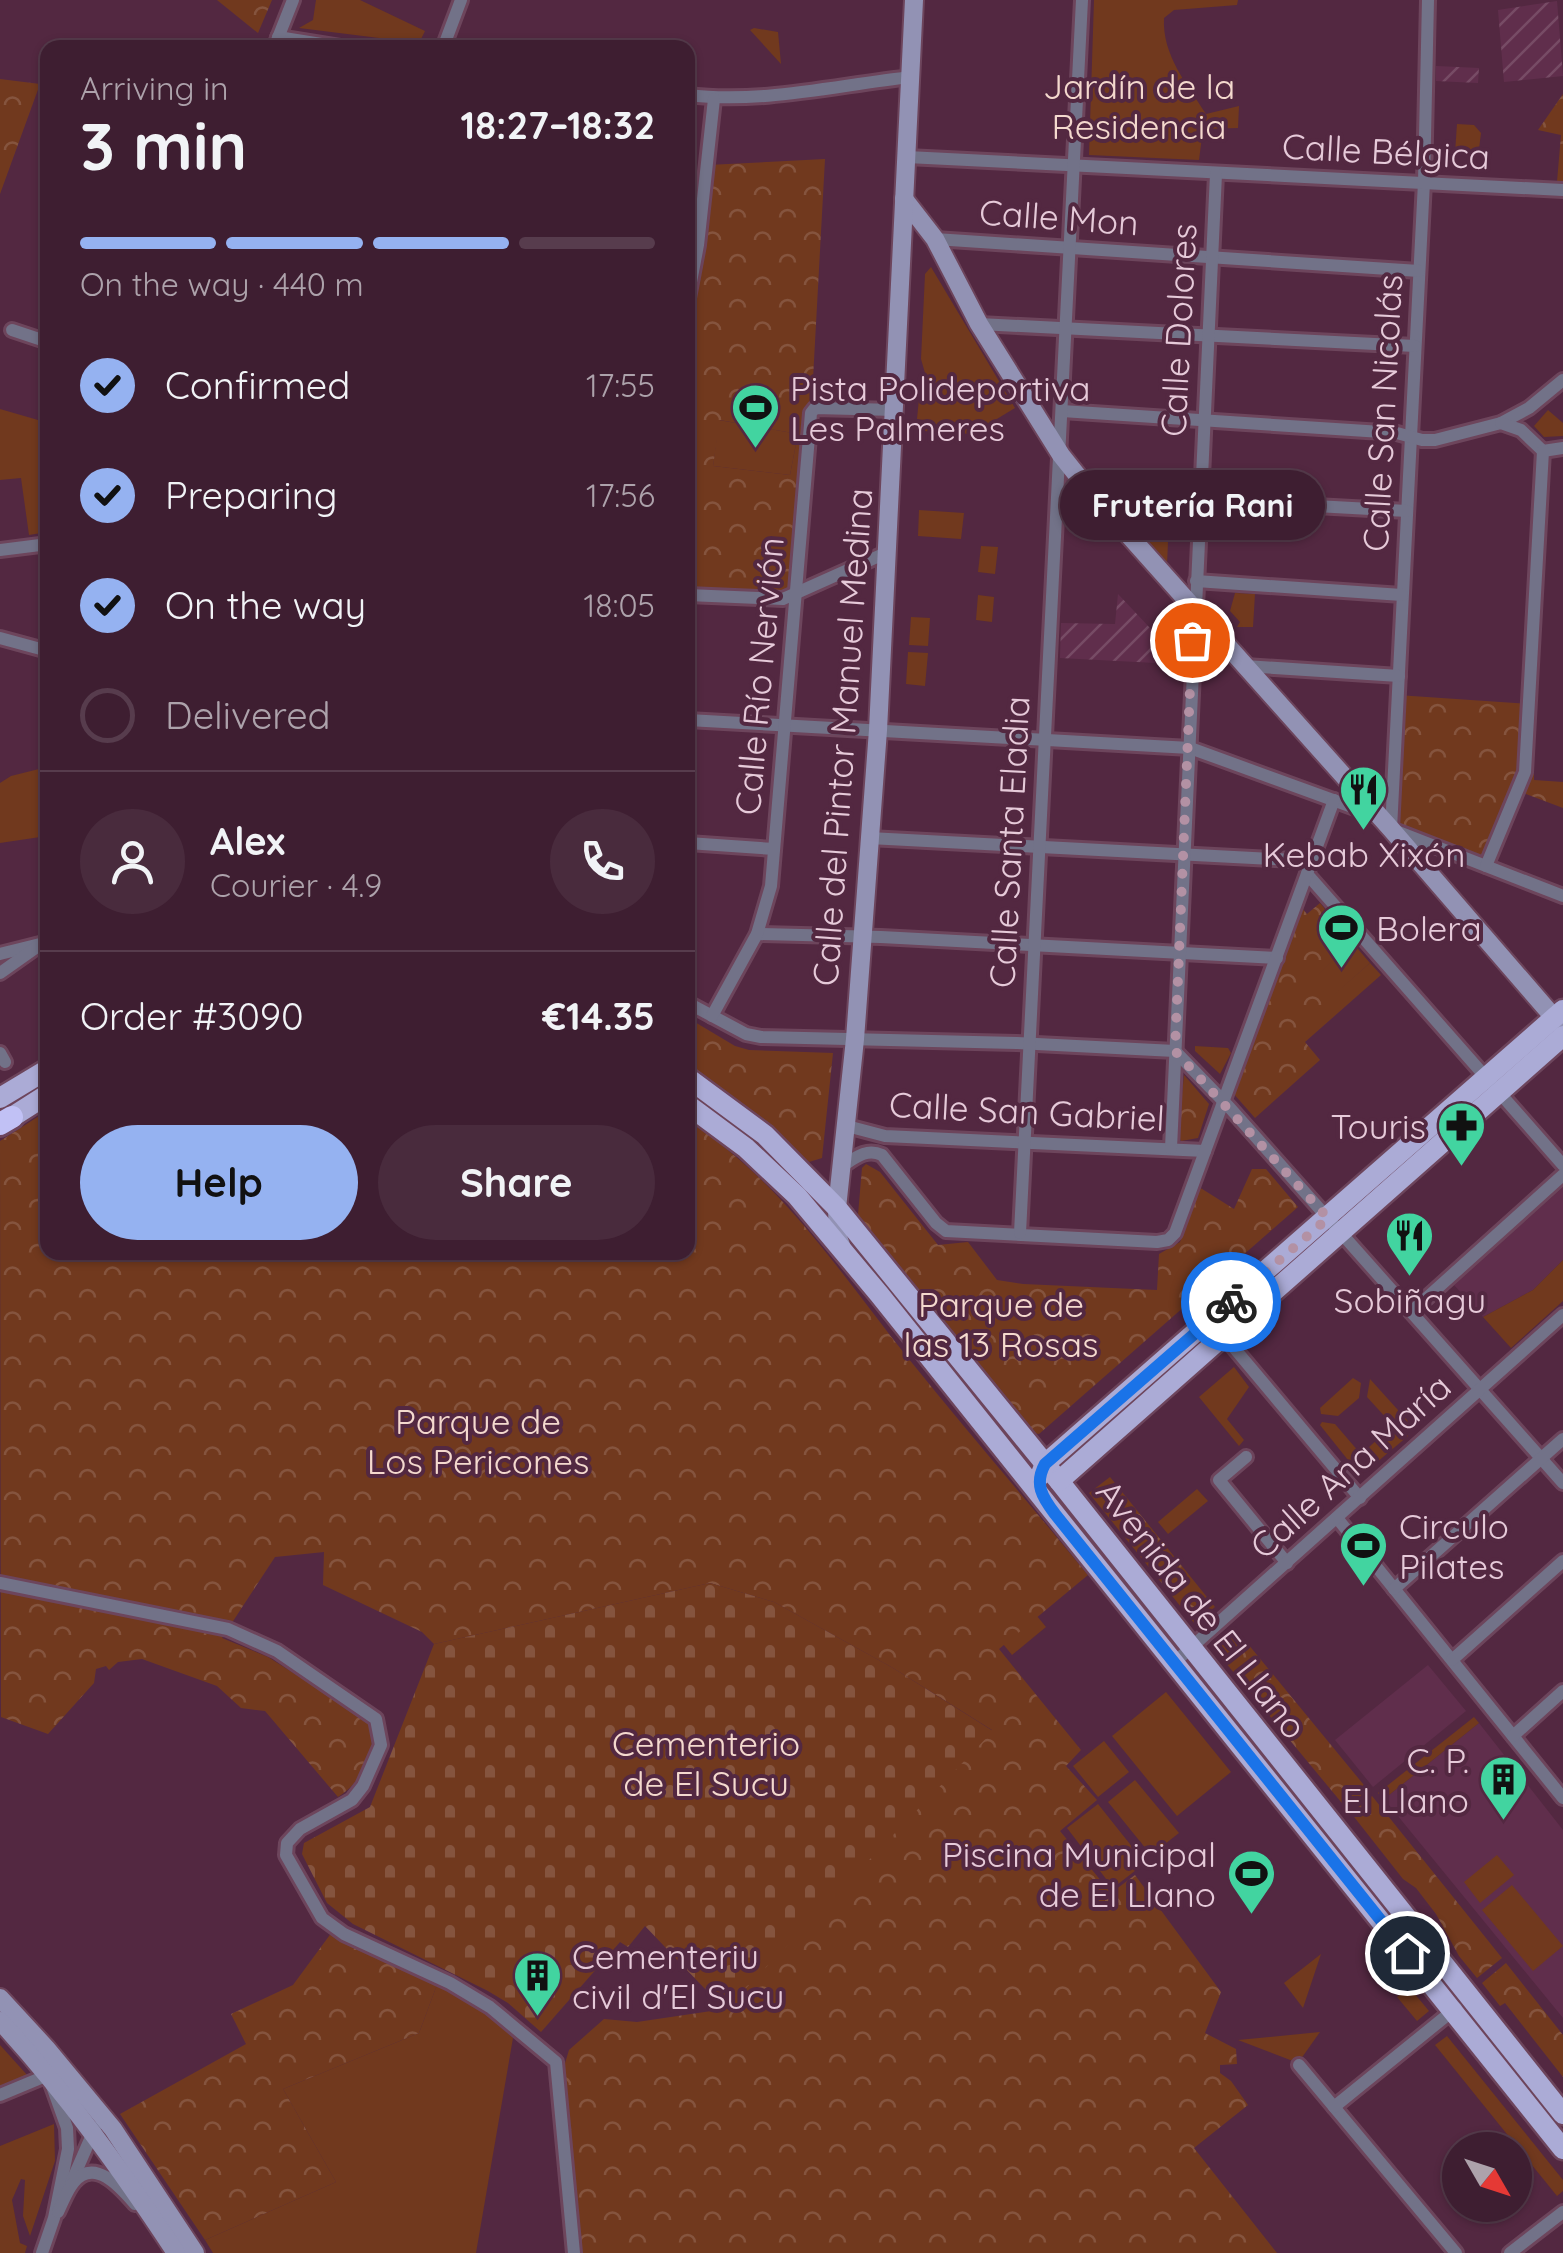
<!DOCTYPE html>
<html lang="en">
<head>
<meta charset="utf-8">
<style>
  :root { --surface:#3e1e31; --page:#492b3d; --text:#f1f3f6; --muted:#ada2ab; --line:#573c4d; --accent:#95b2f1 }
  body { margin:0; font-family:Quicksand,sans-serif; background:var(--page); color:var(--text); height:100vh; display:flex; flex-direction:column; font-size:38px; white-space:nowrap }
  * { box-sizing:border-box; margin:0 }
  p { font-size:32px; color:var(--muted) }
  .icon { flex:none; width:55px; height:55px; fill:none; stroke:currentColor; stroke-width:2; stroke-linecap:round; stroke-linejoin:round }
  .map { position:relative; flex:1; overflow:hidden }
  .details { position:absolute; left:40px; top:40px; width:655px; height:1220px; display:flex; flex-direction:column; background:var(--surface); border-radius:20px; box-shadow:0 2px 8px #0004,0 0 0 2px var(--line) }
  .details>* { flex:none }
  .needle { width:65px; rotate:129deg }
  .buttons { position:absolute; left:1442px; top:2132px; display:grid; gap:20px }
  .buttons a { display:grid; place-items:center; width:90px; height:90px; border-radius:50%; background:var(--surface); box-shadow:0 2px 8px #0004,0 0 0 2px var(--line); font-size:50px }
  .pin { position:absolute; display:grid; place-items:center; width:85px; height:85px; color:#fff; margin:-42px; border:5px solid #fff; border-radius:50%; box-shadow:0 2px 10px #0007 }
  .courier { position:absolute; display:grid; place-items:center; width:100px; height:100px; margin:-50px; border:8px solid #1a73e8; border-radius:50%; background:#fff; color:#222; box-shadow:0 2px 12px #0007 }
  .bubble { position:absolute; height:70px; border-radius:35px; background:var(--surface); box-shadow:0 2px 8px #0004,0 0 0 2px var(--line); font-size:32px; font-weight:800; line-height:70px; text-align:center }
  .head em { font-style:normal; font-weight:800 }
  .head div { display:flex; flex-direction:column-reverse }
  .head { display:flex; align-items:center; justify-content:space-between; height:170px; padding:0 40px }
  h1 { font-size:65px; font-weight:800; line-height:75px }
  .bar { display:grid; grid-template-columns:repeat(4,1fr); gap:15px 10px; align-content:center; height:120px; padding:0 40px }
  .bar i { height:12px; border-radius:8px; background:var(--line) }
  .bar .selected { background:var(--accent) }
  .bar p { grid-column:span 4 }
  .line { display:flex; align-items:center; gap:25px; padding:0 40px; border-top:2px solid var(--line) }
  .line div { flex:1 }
  .round { display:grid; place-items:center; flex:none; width:105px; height:105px; border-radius:52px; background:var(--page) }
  ol { padding:0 40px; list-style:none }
  li { display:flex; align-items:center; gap:30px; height:110px }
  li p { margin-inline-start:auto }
  li .icon { padding:10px; border-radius:50%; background:var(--accent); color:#111; stroke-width:4 }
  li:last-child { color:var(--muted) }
  li i { width:55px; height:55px; border:5px solid var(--line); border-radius:50% }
  .button { display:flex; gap:20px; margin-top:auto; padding:20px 40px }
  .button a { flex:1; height:115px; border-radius:60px; background:var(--accent); color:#111; font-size:40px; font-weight:800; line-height:115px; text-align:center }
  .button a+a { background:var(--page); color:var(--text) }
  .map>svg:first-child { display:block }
</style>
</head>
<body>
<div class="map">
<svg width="1563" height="2253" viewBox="0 0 1563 2253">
  <defs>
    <pattern id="industrial-furrows" width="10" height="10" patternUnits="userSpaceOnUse" patternTransform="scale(2.5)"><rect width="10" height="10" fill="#602e4c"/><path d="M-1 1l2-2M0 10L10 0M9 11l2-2" fill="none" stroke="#774b65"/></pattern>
    <pattern id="forest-crowns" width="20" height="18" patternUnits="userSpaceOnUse" patternTransform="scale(2.5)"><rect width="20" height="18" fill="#71391e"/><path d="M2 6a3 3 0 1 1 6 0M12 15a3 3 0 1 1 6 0" fill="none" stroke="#85543e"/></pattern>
    <pattern id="cemetery-stones" width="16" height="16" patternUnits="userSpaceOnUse" patternTransform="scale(2.5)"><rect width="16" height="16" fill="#71391e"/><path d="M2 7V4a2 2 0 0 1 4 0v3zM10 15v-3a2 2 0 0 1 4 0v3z" fill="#85543e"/></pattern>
  </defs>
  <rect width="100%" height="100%" fill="#532841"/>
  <g fill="#602e4c">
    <polygon points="1563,1187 1563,1260 1533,1290 1483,1317 1454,1285"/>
    <polygon points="1428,1665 1466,1711 1373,1787 1335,1740"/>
    <polygon points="1479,1723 1563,1830 1563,2018 1384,1799"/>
  </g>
  <g fill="url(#industrial-furrows)">
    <polygon points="1557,1 1563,76 1504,82 1498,10"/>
    <polygon points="1436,66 1479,68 1478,83 1436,81"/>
    <polygon points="1118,594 1150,628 1157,630 1156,663 1060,658 1061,623 1115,624"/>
  </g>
  <g fill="#71391e">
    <polygon points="316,0 360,0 425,31 419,43 299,28 313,20"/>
    <path d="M1094,0h144l-1,5 -63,5 -10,8c-2,37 23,66 42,96l33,-8 -1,22 -35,1 -4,31 -110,-5z"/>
    <polygon points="754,28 778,32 781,64 750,30"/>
    <polygon points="1457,124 1474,125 1481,133 1479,149 1474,154 1455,153"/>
    <polygon points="931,267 1015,408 972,434 923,431 924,420 917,419 921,378 925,373 921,359 925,274"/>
    <polygon points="47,386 47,458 44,458 40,471 47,532 29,535 21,478 0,480 0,409 38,420"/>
    <polygon points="1548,410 1563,423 1563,436 1544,437 1534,426"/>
    <polygon points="719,420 798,434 790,475 713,466"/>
    <polygon points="919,510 964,513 961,539 918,536"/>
    <polygon points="1158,519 1169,519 1167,565 1141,534"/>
    <polygon points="981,546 998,547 995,574 978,572"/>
    <polygon points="1235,593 1255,594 1253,627 1237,627 1240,622 1230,611"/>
    <polygon points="978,595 994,597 992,622 976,620"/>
    <polygon points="911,617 930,618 928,646 909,645"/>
    <polygon points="908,652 928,653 925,686 906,684"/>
    <polygon points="47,767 47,836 0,843 0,783 11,776"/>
    <polygon points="1352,942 1370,963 1330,999 1312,980"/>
    <polygon points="1195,1046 1228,1048 1231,1053 1220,1074 1195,1051"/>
    <polygon points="1316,1241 1065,1462 1312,1242"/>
    <polygon points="1563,1260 1563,1301 1511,1348 1483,1317 1533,1290"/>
    <polygon points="1234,1367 1249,1387 1227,1419 1244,1440 1239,1446 1199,1397"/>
    <polygon points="1353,1378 1361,1383 1359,1398 1338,1416 1321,1414 1320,1408"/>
    <polygon points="1370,1379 1407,1420 1408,1422 1388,1420 1367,1397"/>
    <polygon points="1322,1422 1335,1424 1359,1452 1363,1473 1360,1475 1320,1425"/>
    <polygon points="1389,1429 1404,1431 1408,1436 1370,1468 1368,1448"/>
    <polygon points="1197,1489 1208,1501 1168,1534 1158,1522"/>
    <polygon points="1062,1502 1174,1639 1172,1644 1059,1507"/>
    <polygon points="1037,1616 1046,1627 1012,1655 1003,1644"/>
    <polygon points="1193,1666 1444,1980 1443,1982 1191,1670"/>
    <polygon points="1166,1692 1231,1772 1177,1816 1112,1736"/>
    <polygon points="1474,1717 1479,1723 1384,1799 1378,1793"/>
    <polygon points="1104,1741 1129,1772 1098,1797 1073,1766"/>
    <polygon points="1135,1780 1179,1833 1151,1855 1108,1802"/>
    <polygon points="1098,1804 1145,1863 1113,1888 1067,1828"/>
    <polygon points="1497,1855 1514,1875 1480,1903 1464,1882"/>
    <polygon points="1512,1885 1563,1946 1533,1971 1482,1910"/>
    <polygon points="1321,1954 1303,2008 1284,1983"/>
    <polygon points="438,1982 489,2015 513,2038 476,2253 213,2253 205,2240 336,2182 283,2089 419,2033"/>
    <polygon points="1409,1987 1429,2011 1417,2021 1397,1997"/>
    <polygon points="1320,2032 1298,2063 1238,2040"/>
    <polygon points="1447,2036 1563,2180 1563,2191 1557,2196 1435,2045"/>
    <polygon points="0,2045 28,2076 0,2088"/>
    <polygon points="54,2124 55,2161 30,2236 23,2216 25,2180 21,2179 12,2200 20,2243 27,2246 25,2253 0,2253 0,2146"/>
  </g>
  <g fill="url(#forest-crowns)" fill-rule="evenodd">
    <polygon points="217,0 272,0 258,33"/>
    <polygon points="0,79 40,84 0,194"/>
    <polygon points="1563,94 1563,182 1557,182 1561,135 1538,130"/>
    <path d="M825,159l-13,238 3,11 -20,187h-107v-297l20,-133zM720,420l78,14 -8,41 -77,-9z"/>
    <polygon points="1397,695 1530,704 1525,772 1534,774 1534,780 1563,782 1563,808 1518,791 1486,866 1391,829"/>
    <polygon points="1320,903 1352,942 1313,980 1330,998 1370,963 1381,975 1305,1042 1320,1060 1255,1118 1233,1093 1301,907 1307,914"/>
    <polygon points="688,1018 735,1046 749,1050 833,1053 822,1158 809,1162 760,1118 688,1069"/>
    <polygon points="1184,1075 1209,1104 1198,1138 1181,1141 1178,1135"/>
    <path d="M47,1111l1,141h640v-131c95,61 151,151 220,237 59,73 120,144 180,217l-89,74 82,101 -15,16 31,34 -37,31 51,62 24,-18 86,117 -16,41 31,16 1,15 -17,1v8l11,8 17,24 -54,43 83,105h-700l-14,-183 6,-20 35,-31 33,3 88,-13 267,-279 -99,-62 -119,-66 -64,-19 -276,61 -12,-12 -99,-47 1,-33 -49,5 -53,81 46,19 100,63c12,28 -5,62 -30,77l-73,-86 -24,-3 -24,-22 -75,-27 -24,3 -9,8 -3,-4 -10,3 -2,14 -46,51 -47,-17 -1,-576z"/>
    <polygon points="866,1164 880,1172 938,1245 968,1242 997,1280 1023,1284 1157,1290 1159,1254 1180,1242 1199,1187 1234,1209 1252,1169 1266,1169 1298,1207 1039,1434 1034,1433 858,1215 862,1168"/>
    <polygon points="1110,1477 1215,1607 1194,1623 1089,1493"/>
    <polygon points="1234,1627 1368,1790 1346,1808 1211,1645"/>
    <polygon points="1372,1796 1502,1958 1477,1978 1459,1956 1436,1914 1416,1888 1403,1879 1351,1813"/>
    <polygon points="332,1932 438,1982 419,2033 283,2089 336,2182 205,2240 120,2114 246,2044 231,2014 293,1985"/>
    <polygon points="1506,1963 1563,2035 1563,2077 1505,2003 1500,2006 1482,1983"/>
  </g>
  <polygon fill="url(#cemetery-stones)" points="710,1583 774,1602 893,1668 993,1731 725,2010 645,1926 628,1947 620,1942 541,2032 508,2003 488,1991 353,1924 327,1903 302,1854 304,1843 370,1807 434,1644"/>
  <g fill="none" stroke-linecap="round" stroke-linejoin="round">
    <defs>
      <g id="street">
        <polyline points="1428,0 1424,182 1391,829 1563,896"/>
        <polyline points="278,37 346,48"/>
        <polyline points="274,48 293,0"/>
        <polyline points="443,48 461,0"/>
        <path d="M688,95c74,9 149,-10 223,-18"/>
        <polyline points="907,157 1563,190"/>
        <polyline points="935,239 1419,271"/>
        <polyline points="688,298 698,245 714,99"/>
        <polyline points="979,324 1415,346"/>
        <polyline points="12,330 48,342"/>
        <polyline points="1062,411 1397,433 1422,440 1435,440 1501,423 1529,408 1563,380"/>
        <polyline points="1501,423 1521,430 1543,451 1563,448"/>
        <polyline points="1092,494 1407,511"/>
        <polyline points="0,550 48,544"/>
        <polyline points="1196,581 1402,595"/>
        <polyline points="688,595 783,599 888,552"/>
        <polyline points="0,638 48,651"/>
        <polyline points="1245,666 1399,676"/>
        <polyline points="688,720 1190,748 1377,816"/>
        <polyline points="869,838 1312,861"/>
        <polyline points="688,843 774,849"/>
        <polyline points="1486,866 1525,772 1543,451"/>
        <polyline points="1307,874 1563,1165"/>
        <polyline points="757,934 881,937 1277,958"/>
        <polyline points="0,954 40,944"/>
        <polyline points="0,973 41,944"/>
        <polyline points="688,1003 746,1034 761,1037 1017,1043 1175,1051 1230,1108 1563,1483"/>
        <polyline points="712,1016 757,934 771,886 811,413 815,408 895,410"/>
        <polyline points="0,1053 5,1062"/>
        <polyline points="847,1126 885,1136 1205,1151"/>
        <polyline points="1171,1148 1216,174"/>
        <path d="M844,1165c12,-8 23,-17 38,-10l54,68 10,8 211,11 11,-2 7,-7 159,-433"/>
        <polyline points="1020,1233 1082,0"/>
        <polyline points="1411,1312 1563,1175"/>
        <polyline points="1224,1336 1360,1498"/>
        <polyline points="1246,1457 1219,1480 1287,1563"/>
        <polyline points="1337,1518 1563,1798"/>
        <polyline points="0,1583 228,1629 277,1651 376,1719 381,1745 363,1786 352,1800 300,1829 287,1843 286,1855 322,1918 344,1934 450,1983 490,2007 556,2062 574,2253"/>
        <polyline points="1394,1589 1563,1439"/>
        <polyline points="1452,1660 1563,1561"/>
        <polyline points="1176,1661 1563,1315"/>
        <polyline points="1513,1736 1563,1691"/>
        <polyline points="1299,2065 1456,2253"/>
        <polyline points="0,2095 48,2075 67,2128 68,2149 54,2218 42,2253"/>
        <polyline points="1334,2107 1456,2008"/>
        <polyline points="71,2183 95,2128"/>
        <path d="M58,2212c5,-10 9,-22 16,-30 21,-25 47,6 61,22"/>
        <polyline points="1510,2253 1563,2212"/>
      </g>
      <g id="secondary">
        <polyline points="904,199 935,239 979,324 1061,455 1092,494 1391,829 1563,1028"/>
        <polyline points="843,1251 838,1237 837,1208 855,1039 878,730 914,0"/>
        <polyline points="0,1998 46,2048 113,2129 195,2253"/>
        <path d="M0,2021c67,73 122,150 176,232"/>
      </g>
      <g id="primary">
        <polyline points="688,1078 765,1135 837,1208 1059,1481 1563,2114"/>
        <polyline points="0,1098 48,1069"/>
        <polyline points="688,1105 746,1148 797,1196 879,1294 1563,2149"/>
        <polyline points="12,1117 48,1094"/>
        <polyline points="1040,1476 1045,1464 1563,1010"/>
        <polyline points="1059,1481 1563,1036"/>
      </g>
      <polyline id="highway" points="0,1124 12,1117"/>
    </defs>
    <use href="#street" stroke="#6d455c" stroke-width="18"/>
    <use href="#secondary" stroke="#6d455c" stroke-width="22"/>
    <use href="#primary" stroke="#6d455c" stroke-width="25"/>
    <use href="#highway" stroke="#6d455c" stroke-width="28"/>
    <use href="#street" stroke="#727288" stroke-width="12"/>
    <use href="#secondary" stroke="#9292b4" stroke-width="18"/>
    <use href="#primary" stroke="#ababd6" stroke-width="20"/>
    <use href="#highway" stroke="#c1c1f5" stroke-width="22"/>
  </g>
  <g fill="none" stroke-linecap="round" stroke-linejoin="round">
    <polyline stroke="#b391a4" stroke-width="10" stroke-dasharray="0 18" points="1192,640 1175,1051 1328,1218 1231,1302"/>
    <path stroke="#1a73e8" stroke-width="12" d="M1231,1302l-186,162c-11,20 -3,33 10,50l352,439"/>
  </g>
  <defs>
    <symbol id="stadium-pin" viewBox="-11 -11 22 30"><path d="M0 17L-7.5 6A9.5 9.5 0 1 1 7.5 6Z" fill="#42d4a0" stroke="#532841"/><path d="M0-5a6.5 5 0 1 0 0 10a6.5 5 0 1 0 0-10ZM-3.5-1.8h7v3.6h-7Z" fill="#111"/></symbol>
    <symbol id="restaurant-pin" viewBox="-11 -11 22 30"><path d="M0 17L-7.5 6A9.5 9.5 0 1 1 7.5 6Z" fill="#42d4a0" stroke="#532841"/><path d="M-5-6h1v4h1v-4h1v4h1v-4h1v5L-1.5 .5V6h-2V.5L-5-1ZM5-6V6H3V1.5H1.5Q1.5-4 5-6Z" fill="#111"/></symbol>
    <symbol id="pharmacy-pin" viewBox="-11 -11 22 30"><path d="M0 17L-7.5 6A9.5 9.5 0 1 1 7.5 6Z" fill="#42d4a0" stroke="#532841"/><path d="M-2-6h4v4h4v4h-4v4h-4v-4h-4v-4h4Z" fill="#111"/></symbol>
    <symbol id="building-pin" viewBox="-11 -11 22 30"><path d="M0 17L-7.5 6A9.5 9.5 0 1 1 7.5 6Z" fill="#42d4a0" stroke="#532841"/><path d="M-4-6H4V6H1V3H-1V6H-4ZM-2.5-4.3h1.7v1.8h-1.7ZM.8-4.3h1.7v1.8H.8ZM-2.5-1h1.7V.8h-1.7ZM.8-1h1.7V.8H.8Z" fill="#111"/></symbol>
  </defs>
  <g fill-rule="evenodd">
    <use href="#stadium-pin" x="728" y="380" width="55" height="75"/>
    <use href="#restaurant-pin" x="1336" y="762" width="55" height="75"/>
    <use href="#stadium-pin" x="1314" y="900" width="55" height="75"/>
    <use href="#pharmacy-pin" x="1434" y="1098" width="55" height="75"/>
    <use href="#restaurant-pin" x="1382" y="1208" width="55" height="75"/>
    <use href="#stadium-pin" x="1336" y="1518" width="55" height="75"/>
    <use href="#building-pin" x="1476" y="1752" width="55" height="75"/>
    <use href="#stadium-pin" x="1224" y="1846" width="55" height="75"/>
    <use href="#building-pin" x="510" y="1948" width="55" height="75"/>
  </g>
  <g text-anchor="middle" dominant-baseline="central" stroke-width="8" stroke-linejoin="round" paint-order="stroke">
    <g font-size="35" fill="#f4d9ce" stroke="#532841">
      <text x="1139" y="86">Jardín de la<tspan x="1139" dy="40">Residencia</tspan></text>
      <text x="1001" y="1304">Parque de<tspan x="1001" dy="40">las 13 Rosas</tspan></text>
      <text x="478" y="1421">Parque de<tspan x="478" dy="40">Los Pericones</tspan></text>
      <text x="706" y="1743">Cementerio<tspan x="706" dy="40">de El Sucu</tspan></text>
    </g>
    <g font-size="35" fill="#e6cad9" stroke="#532841">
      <text transform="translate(1386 151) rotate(3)">Calle Bélgica</text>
      <text transform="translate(1059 217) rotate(4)">Calle Mon</text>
      <text transform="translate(1178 330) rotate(-87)">Calle Dolores</text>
      <text transform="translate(1382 413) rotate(-87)">Calle San Nicolás</text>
      <text transform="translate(759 676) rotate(-85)">Calle Río Nervión</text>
      <text transform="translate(842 737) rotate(-86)">Calle del Pintor Manuel Medina</text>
      <text transform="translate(1009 842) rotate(-87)">Calle Santa Eladia</text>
      <text transform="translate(1027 1111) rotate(3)">Calle San Gabriel</text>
      <text transform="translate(1350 1466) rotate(-42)">Calle Ana María</text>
      <text transform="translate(1202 1609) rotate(52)">Avenida de El Llano</text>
    </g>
    <g font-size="35" fill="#e6cad9" stroke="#532841" text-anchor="start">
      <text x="790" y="388">Pista Polideportiva<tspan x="790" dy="40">Les Palmeres</tspan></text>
      <text x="1364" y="854" text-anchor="middle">Kebab Xixón</text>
      <text x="1376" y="928">Bolera</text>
      <text x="1426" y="1126" text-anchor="end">Touris</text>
      <text x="1410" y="1300" text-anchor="middle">Sobiñagu</text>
      <text x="1399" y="1526">Circulo<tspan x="1399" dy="40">Pilates</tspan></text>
      <text x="1469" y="1760" text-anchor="end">C. P.<tspan x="1469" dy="40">El Llano</tspan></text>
      <text x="1216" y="1854" text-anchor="end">Piscina Municipal<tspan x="1216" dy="40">de El Llano</tspan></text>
      <text x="572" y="1956">Cementeriu<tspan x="572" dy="40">civil d'El Sucu</tspan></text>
    </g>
  </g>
</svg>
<div class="buttons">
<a><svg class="needle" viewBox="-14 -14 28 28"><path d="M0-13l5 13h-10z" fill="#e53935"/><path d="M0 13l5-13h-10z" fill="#ada2ab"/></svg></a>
</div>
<div class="pin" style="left:1192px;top:640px;background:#ea580c"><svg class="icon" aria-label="bag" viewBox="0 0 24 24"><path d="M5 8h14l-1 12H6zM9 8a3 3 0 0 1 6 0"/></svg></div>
<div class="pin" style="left:1407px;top:1953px;background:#1f2937"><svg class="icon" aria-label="home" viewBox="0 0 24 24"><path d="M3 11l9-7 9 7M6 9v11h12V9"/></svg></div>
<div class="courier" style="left:1231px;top:1302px"><svg class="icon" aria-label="bike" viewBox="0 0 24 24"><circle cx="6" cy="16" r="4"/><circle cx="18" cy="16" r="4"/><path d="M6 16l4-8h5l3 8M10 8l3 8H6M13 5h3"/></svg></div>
<div class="bubble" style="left:1060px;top:470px;width:265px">Frutería Rani</div>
<section class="details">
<div class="head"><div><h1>3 min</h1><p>Arriving in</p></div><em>18:27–18:32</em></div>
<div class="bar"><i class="selected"></i><i class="selected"></i><i class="selected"></i><i></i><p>On the way · 440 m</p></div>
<ol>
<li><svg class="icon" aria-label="check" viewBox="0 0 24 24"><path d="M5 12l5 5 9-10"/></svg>Confirmed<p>17:55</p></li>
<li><svg class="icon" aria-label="check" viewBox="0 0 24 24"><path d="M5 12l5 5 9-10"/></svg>Preparing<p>17:56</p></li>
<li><svg class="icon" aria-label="check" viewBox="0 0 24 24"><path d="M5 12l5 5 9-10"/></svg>On the way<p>18:05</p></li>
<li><i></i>Delivered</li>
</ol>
<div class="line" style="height:180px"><a class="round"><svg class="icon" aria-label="person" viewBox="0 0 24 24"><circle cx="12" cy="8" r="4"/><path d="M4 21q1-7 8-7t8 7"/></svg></a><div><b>Alex</b><p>Courier · 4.9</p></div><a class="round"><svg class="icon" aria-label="phone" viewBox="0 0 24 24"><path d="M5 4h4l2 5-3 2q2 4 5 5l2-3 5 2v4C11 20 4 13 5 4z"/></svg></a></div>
<div class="line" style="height:130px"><div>Order #3090</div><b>€14.35</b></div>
<div class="button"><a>Help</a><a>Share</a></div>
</section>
</div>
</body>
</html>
